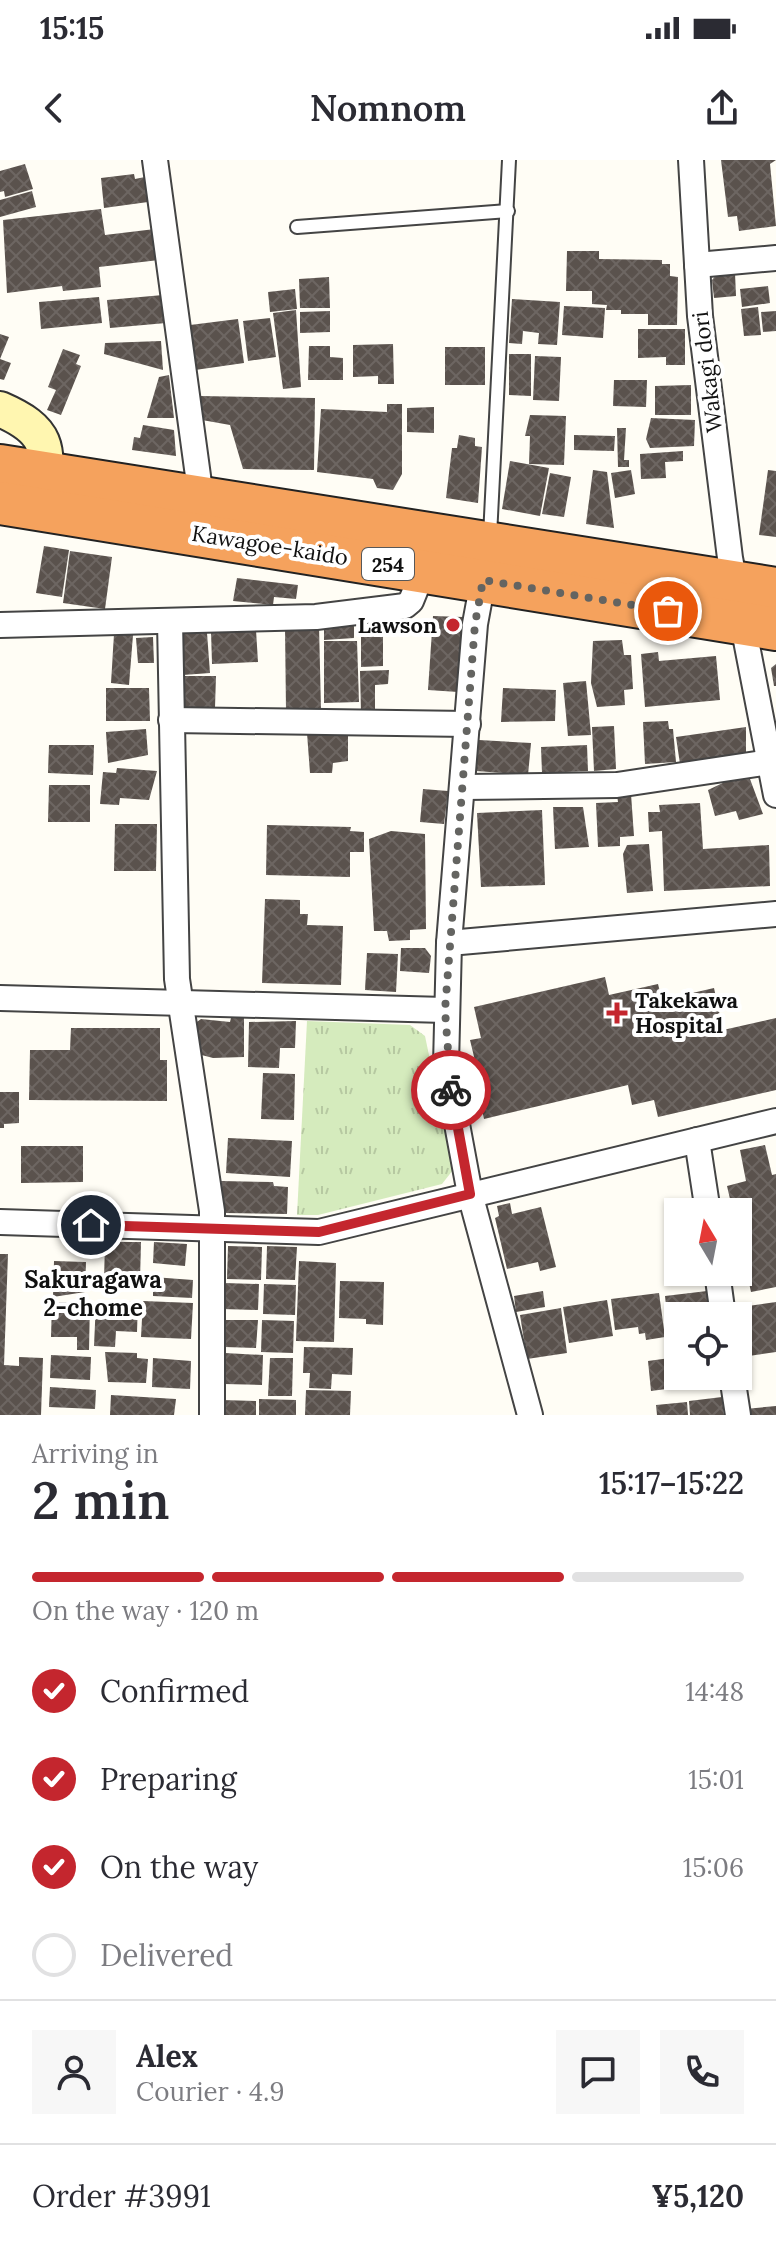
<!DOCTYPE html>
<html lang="en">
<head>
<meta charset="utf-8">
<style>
  :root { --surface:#fff; --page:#f7f7f7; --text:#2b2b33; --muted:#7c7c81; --line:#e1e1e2; --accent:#c4262e }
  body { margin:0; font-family:Lora,serif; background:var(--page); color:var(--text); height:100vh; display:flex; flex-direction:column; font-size:30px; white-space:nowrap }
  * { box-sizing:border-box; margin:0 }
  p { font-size:26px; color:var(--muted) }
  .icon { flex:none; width:44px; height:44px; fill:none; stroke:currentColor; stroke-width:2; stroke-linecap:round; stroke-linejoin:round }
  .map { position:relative; height:1255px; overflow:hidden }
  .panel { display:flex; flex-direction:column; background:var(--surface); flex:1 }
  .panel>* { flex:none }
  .needle { width:52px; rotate:350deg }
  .fabs { position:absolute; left:664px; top:1038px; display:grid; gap:16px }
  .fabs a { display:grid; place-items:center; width:88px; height:88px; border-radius:0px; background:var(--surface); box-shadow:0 2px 6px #0004; font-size:40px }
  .pin { position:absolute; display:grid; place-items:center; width:68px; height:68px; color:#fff; margin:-34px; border:4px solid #fff; border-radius:50%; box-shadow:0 2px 8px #0007 }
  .courier { position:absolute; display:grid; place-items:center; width:80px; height:80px; margin:-40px; border:6px solid #c4262e; border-radius:50%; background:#fff; color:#222; box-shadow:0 2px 10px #0007 }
  .headline em { font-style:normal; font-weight:600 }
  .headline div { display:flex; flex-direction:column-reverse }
  .headline { display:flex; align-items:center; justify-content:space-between; height:136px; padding:0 32px }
  h1 { font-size:52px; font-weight:600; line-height:60px }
  .bar { display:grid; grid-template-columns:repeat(4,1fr); gap:12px 8px; align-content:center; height:96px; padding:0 32px }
  .bar i { height:10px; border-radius:6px; background:var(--line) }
  .bar .current { background:var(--accent) }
  .bar p { grid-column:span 4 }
  .line { display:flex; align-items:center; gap:20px; padding:0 32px; border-top:2px solid var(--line) }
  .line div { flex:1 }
  .round { display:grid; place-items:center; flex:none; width:84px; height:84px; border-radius:0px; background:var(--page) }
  ol { padding:0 32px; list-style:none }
  li { display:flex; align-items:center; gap:24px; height:88px }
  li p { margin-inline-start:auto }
  li .icon { padding:8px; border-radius:50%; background:var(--accent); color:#fff; stroke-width:4 }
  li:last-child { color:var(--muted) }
  li i { width:44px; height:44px; border:4px solid var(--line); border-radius:50% }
  .status { display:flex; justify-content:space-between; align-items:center; height:56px; padding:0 40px; background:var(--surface); direction:ltr }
  .status svg { height:22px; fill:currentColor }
  header { display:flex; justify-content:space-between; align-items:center; height:104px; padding:0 32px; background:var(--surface); font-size:36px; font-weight:600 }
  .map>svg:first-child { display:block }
</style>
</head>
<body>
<div class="status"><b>15:15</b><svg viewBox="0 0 49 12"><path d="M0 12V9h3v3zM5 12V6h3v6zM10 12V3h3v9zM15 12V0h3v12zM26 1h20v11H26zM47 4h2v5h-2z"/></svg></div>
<header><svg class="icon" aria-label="back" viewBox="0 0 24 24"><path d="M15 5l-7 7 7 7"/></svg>Nomnom<svg class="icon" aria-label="share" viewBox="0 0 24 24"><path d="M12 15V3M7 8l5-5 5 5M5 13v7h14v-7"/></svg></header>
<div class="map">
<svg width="776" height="1255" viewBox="0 0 776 1255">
  <defs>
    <pattern id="grass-tufts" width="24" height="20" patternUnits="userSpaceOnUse" patternTransform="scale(2)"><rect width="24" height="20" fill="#d5ebbd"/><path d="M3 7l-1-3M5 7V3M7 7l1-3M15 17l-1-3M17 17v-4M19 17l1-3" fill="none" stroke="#b6c8a1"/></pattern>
    <pattern id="building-cross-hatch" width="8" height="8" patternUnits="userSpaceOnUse" patternTransform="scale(2)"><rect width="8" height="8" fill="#5a524d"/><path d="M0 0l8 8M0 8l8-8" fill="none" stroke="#6d6662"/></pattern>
  </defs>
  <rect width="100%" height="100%" fill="#fffdf5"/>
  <polygon fill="url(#grass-tufts)" points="307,861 410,865 425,876 453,1010 442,1024 318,1055 297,1055"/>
  <g fill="url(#building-cross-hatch)">
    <polygon points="721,0 776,0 770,4 776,66 739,71 737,56 728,57"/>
    <polygon points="25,4 33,29 5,37 4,31 0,32 0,11"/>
    <polygon points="134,14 135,19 145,17 148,42 104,48 101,18"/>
    <polygon points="32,31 36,47 0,57 0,40"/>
    <polygon points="101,49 105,75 155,69 159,100 99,107 101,127 63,131 62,126 7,133 3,60"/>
    <polygon points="567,91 599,91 599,99 662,100 662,104 670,104 670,116 678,117 677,165 648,165 648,154 621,154 621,150 606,150 607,145 592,144 592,131 566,131"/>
    <polygon points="718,113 735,113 736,136 714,138 712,120"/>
    <polygon points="329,117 330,148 300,148 299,119"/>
    <polygon points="768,126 770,143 742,147 740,129"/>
    <polygon points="295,129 297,149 270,152 268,132"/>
    <polygon points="163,135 166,163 110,168 107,140"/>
    <polygon points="99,137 102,163 41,169 39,142"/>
    <polygon points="512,139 560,142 557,185 538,184 539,173 523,171 522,184 509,183"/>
    <polygon points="564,146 605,148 603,178 562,175"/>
    <polygon points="758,147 761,175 744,176 741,149"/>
    <polygon points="296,150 301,227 283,229 273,153"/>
    <polygon points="330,151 330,172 300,173 300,152"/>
    <polygon points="776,151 776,171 763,172 761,152"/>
    <polygon points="270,158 276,197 248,201 243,161"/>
    <polygon points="238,159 244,203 195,210 190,165"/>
    <polygon points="638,169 685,169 685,205 666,205 666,197 638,198"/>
    <polygon points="0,174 9,177 0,199 11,203 4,220 0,219"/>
    <polygon points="161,181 163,210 104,194 105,183"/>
    <polygon points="393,184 394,224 378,224 378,216 353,217 353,185"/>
    <polygon points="309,186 330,186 330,197 343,198 343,220 308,220"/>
    <rect x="445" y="187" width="40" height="38"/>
    <polygon points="63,189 80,195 76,204 81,206 61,255 47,250 56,230 48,227"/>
    <polygon points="509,194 531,194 531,236 509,235"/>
    <polygon points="535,196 561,197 559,241 533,240"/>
    <polygon points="169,215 174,258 147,258 159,217"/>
    <polygon points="614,220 647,220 646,247 613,246"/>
    <polygon points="691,225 691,255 655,255 655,226"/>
    <polygon points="200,236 315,238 314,310 243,309 230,265 202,260"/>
    <polygon points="387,244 402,244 402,314 393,330 377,328 373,319 317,312 321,249 387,252"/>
    <polygon points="434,247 434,273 407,272 407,248"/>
    <polygon points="530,255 566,256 564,305 529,304 530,276 525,276"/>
    <polygon points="651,258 695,260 694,286 650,288 646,279"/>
    <polygon points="143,265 174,270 176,296 132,290 134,277 140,278"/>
    <polygon points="617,268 626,268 624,300 629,300 629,307 618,307"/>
    <polygon points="459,275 475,278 475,286 482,287 478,343 446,338 452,288 457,288"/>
    <polygon points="574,275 615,276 614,291 574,290"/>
    <polygon points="683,291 683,301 665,302 666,318 641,319 640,294"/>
    <polygon points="510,301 549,308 540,356 502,349"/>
    <polygon points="593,310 607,312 614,368 586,364"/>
    <polygon points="631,310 635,334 615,338 611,313"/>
    <polygon points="768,310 776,311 776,377 759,375"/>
    <polygon points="550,313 571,317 564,357 542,354"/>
    <polygon points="44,386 69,390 62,437 36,433"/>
    <polygon points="70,391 112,397 105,449 63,443"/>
    <polygon points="237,418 298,425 296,439 274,437 273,445 233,441"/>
    <polygon points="433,456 463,457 458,532 428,530"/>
    <polygon points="354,461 354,478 324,480 324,463"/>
    <polygon points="383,465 383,506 361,507 361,466"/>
    <polygon points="319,466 321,550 286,551 285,467"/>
    <polygon points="256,470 258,502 212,504 211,472"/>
    <polygon points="207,473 210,513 183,515 181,474"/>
    <polygon points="114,474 133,475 129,525 111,523"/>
    <polygon points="153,477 154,503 138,503 136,478"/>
    <polygon points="622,480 624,495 631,495 633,529 624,530 625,545 597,547 591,523 593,481"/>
    <polygon points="324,481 357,481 359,542 324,543"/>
    <polygon points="658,492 659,501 716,496 720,540 645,547 641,494"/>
    <polygon points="776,504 776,526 774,526 771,508"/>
    <polygon points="389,510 388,524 375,525 375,552 361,552 360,511"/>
    <polygon points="181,516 216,516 215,547 181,547"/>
    <polygon points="586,521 591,575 568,576 563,523"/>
    <polygon points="106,528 149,528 150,561 106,561"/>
    <polygon points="503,528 556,530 555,561 501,562"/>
    <polygon points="668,561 669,569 673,569 676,602 645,604 643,562"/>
    <polygon points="614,566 616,609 594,611 592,567"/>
    <polygon points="746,567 746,594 680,604 676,577"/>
    <polygon points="146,569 148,595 108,603 106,572"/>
    <polygon points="307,573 348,574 348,601 333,603 332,613 310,613"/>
    <polygon points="479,580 531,583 528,615 476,611"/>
    <polygon points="49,585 94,585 93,615 48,613"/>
    <polygon points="587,585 588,611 542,613 541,587"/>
    <polygon points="117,608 157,611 149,640 120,638 119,645 100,644 103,612 116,613"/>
    <polygon points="750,619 763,654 739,660 736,651 715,656 708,630 729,620"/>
    <polygon points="49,625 90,625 90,662 48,662"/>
    <polygon points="423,629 448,631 444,664 420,662"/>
    <polygon points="631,634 634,676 620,677 620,686 598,687 596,643 618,642 617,635"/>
    <polygon points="700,643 703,689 769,685 770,726 664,731 662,671 649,672 648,652 660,652 659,645"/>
    <polygon points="553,647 583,647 589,687 555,689"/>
    <polygon points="542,650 545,725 481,727 477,653"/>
    <polygon points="115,664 157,664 156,711 114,711"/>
    <polygon points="267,665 351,667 350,671 364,672 364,692 350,692 350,717 266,715"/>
    <polygon points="391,671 425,674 426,769 410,770 410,780 389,781 387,771 374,771 369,679"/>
    <polygon points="649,684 653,731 627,733 623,694 627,685"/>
    <polygon points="265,739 300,740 300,754 308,754 307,765 343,766 341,825 262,823"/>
    <polygon points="401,788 425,788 431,796 429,813 400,811"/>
    <polygon points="367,793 398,794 396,832 365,830"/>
    <polygon points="605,817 609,835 658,824 662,840 714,828 723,870 776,858 776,930 658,957 654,940 632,945 628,925 484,959 477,927 481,926 470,880 481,878 474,847"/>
    <polygon points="231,858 244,858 244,897 213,898 194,893 194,864 201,859 230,862"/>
    <polygon points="296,861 295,888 280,888 279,908 248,907 249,862"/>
    <polygon points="71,868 160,868 160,900 167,900 167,941 29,940 30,890 70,890"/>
    <polygon points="263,913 295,914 294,960 261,959"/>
    <polygon points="0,932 19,932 19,963 4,964 4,968 0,968"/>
    <polygon points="228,978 292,981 290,1017 226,1013"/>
    <polygon points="765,985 772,1015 776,1014 776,1127 751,1132 738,1073 738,1052 733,1052 727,1026 746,1021 740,990"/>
    <polygon points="21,986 83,986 83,1022 21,1023"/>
    <polygon points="221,1021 273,1022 274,1026 288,1027 287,1054 225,1053"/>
    <polygon points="510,1043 512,1054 541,1047 556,1107 540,1111 538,1102 507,1109 495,1058 499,1056 497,1046"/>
    <polygon points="105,1082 141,1082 140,1121 104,1121"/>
    <polygon points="154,1082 187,1084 185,1106 153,1103"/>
    <polygon points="228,1086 262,1087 261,1120 227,1119"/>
    <polygon points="267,1086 297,1087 295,1120 266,1119"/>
    <polygon points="0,1094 8,1094 4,1205 19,1206 19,1197 43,1198 41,1255 0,1255"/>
    <polygon points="54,1101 86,1102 85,1132 53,1137"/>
    <polygon points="299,1101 336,1103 334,1182 296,1181"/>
    <polygon points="153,1117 193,1120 192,1138 153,1136"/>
    <polygon points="340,1121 384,1122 383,1165 366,1164 366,1159 339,1158"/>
    <polygon points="224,1123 259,1124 258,1150 222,1149"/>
    <polygon points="264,1124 296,1125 295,1155 263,1154"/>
    <polygon points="543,1131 545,1147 516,1152 514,1136"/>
    <polygon points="707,1131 710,1156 678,1156 678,1163 668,1164 665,1136"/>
    <polygon points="659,1133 665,1177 646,1180 645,1173 639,1174 638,1167 615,1170 611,1139"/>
    <polygon points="607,1140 613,1176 569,1183 563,1147"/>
    <polygon points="96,1141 138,1142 137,1172 116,1171 115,1187 94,1186"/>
    <polygon points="143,1141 193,1143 191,1179 141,1177"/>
    <polygon points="52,1142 90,1143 89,1190 77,1190 77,1177 51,1177"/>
    <polygon points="776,1142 776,1192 749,1196 746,1172 738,1173 738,1156 735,1156 734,1148"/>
    <polygon points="561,1148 567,1193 527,1199 520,1155"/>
    <polygon points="225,1160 258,1160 256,1188 224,1187"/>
    <polygon points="262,1160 294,1161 293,1193 261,1192"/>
    <polygon points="304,1187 353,1188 352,1215 332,1214 331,1229 309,1228 310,1213 303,1213"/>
    <polygon points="105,1192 137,1193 137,1198 148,1199 146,1223 108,1222"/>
    <polygon points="225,1193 263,1195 262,1225 224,1224"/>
    <polygon points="51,1195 91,1197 90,1220 50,1218"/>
    <polygon points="674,1195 678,1195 678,1216 718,1216 719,1227 677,1230"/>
    <polygon points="153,1198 191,1201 190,1229 152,1227"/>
    <polygon points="270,1198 293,1198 292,1236 268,1236"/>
    <polygon points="670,1198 674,1228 651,1231 648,1201"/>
    <polygon points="50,1227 96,1230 95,1249 49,1247"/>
    <polygon points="306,1230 351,1231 350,1255 305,1255"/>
    <polygon points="111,1235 176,1239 174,1255 110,1255"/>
    <polygon points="722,1237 724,1255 690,1255 689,1241"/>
    <polygon points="259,1239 296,1240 296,1255 259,1255"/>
    <polygon points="221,1240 256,1241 256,1255 221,1255"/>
    <polygon points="687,1242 688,1255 657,1255 656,1245"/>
    <polygon points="776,1246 776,1255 745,1255 745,1249"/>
  </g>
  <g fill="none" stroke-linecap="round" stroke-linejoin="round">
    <defs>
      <g id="lane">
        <polyline points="297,67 508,51"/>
        <polyline points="490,376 509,0"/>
      </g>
      <g id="street">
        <polyline points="155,0 201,338"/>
        <polyline points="691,0 700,156 730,398 776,635"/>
        <polyline points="697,105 776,98"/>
        <polyline points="485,410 475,464 449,783 446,905 470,1034 530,1255"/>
        <polyline points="170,461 177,819 212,1051 212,1255"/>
        <polyline points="0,465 316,457 405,446 411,441 424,409"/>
        <polyline points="171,560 468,564"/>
        <polyline points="463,627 617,625 770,602"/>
        <polyline points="449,783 776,754"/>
        <polyline points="0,838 445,850"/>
        <polyline points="697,980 708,1052"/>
        <polyline points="0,1062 319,1072 776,961"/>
        <polyline points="717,1112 723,1156"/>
        <polyline points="732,1216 738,1255"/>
      </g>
      <path id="secondary" d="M0,249c48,21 50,37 42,88"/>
      <g id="highway">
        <polyline points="0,306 776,429"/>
        <polyline points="0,343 776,469"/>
      </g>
    </defs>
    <use href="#lane" stroke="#444" stroke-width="16"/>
    <use href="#street" stroke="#444" stroke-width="28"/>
    <use href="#secondary" stroke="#333" stroke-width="38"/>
    <use href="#highway" stroke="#222" stroke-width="46"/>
    <use href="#lane" stroke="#fff" stroke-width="12"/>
    <use href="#street" stroke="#fff" stroke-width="24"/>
    <use href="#secondary" stroke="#fff6b0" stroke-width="34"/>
    <use href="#highway" stroke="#f5a25d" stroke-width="42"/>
  </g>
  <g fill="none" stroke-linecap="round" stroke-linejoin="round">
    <polyline stroke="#646461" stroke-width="8" stroke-dasharray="0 14.4" points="451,930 445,850 475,464 483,420 668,451"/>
    <polyline stroke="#c4262e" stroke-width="10" points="91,1065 319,1072 470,1034 451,930"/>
  </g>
  <g fill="#c4262e" stroke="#fff" stroke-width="3">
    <circle cx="453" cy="465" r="8"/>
    <path d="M613 841h8v8h8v8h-8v8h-8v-8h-8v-8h8z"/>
  </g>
  <g text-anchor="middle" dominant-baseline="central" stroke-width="8" stroke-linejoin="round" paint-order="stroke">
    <rect fill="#fff" stroke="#585858" stroke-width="2" x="362" y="388" width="52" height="32" rx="6"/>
    <g font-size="20" font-weight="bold" fill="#111">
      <text x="388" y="404">254</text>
    </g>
    <g font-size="22" fill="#111" stroke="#fff">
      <text transform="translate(707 212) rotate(-97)">Wakagi dori</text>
      <text transform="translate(270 385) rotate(9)">Kawagoe-kaido</text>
    </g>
    <g font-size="22" font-weight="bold" fill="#111" stroke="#fff" text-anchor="end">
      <text x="437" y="465">Lawson</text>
      <text x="635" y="840" text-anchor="start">Takekawa<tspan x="635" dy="25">Hospital</tspan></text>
    </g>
    <g font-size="24" font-weight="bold" fill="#111" stroke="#fff">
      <text x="93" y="1119">Sakuragawa<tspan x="93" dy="28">2-chome</tspan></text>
    </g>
  </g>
</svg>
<div class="fabs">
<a><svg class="needle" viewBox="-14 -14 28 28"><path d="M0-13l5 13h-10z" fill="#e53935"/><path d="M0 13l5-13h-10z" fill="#7c7c81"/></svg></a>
<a><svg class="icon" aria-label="locate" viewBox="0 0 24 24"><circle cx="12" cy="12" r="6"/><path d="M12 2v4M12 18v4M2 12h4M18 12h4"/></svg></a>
</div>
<div class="pin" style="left:668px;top:451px;background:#ea580c"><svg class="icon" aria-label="bag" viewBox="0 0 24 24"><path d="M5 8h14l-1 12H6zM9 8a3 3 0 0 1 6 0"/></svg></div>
<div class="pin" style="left:91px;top:1065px;background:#1f2937"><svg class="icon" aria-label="home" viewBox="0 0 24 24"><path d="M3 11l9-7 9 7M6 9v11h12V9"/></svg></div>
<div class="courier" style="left:451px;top:930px"><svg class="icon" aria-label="bike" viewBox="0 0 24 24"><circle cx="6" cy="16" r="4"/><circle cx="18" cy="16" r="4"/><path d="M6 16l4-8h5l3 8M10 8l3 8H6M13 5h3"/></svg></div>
</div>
<section class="panel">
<div class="headline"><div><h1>2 min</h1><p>Arriving in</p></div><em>15:17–15:22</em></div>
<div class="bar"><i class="current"></i><i class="current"></i><i class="current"></i><i></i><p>On the way · 120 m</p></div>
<ol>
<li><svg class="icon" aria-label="check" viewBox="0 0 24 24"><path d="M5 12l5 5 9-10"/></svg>Confirmed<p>14:48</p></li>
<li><svg class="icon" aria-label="check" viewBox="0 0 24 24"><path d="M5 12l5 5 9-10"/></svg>Preparing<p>15:01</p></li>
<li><svg class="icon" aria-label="check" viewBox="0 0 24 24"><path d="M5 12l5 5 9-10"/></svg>On the way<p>15:06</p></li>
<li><i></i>Delivered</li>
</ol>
<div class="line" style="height:144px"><a class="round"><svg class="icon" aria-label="person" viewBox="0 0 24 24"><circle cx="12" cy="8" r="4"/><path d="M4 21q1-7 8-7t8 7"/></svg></a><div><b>Alex</b><p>Courier · 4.9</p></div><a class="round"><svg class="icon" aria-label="chat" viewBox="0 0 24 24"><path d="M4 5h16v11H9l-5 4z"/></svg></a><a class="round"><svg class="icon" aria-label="phone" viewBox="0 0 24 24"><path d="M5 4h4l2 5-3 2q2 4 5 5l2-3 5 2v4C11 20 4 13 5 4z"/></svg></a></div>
<div class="line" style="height:104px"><div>Order #3991</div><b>¥5,120</b></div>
</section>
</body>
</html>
